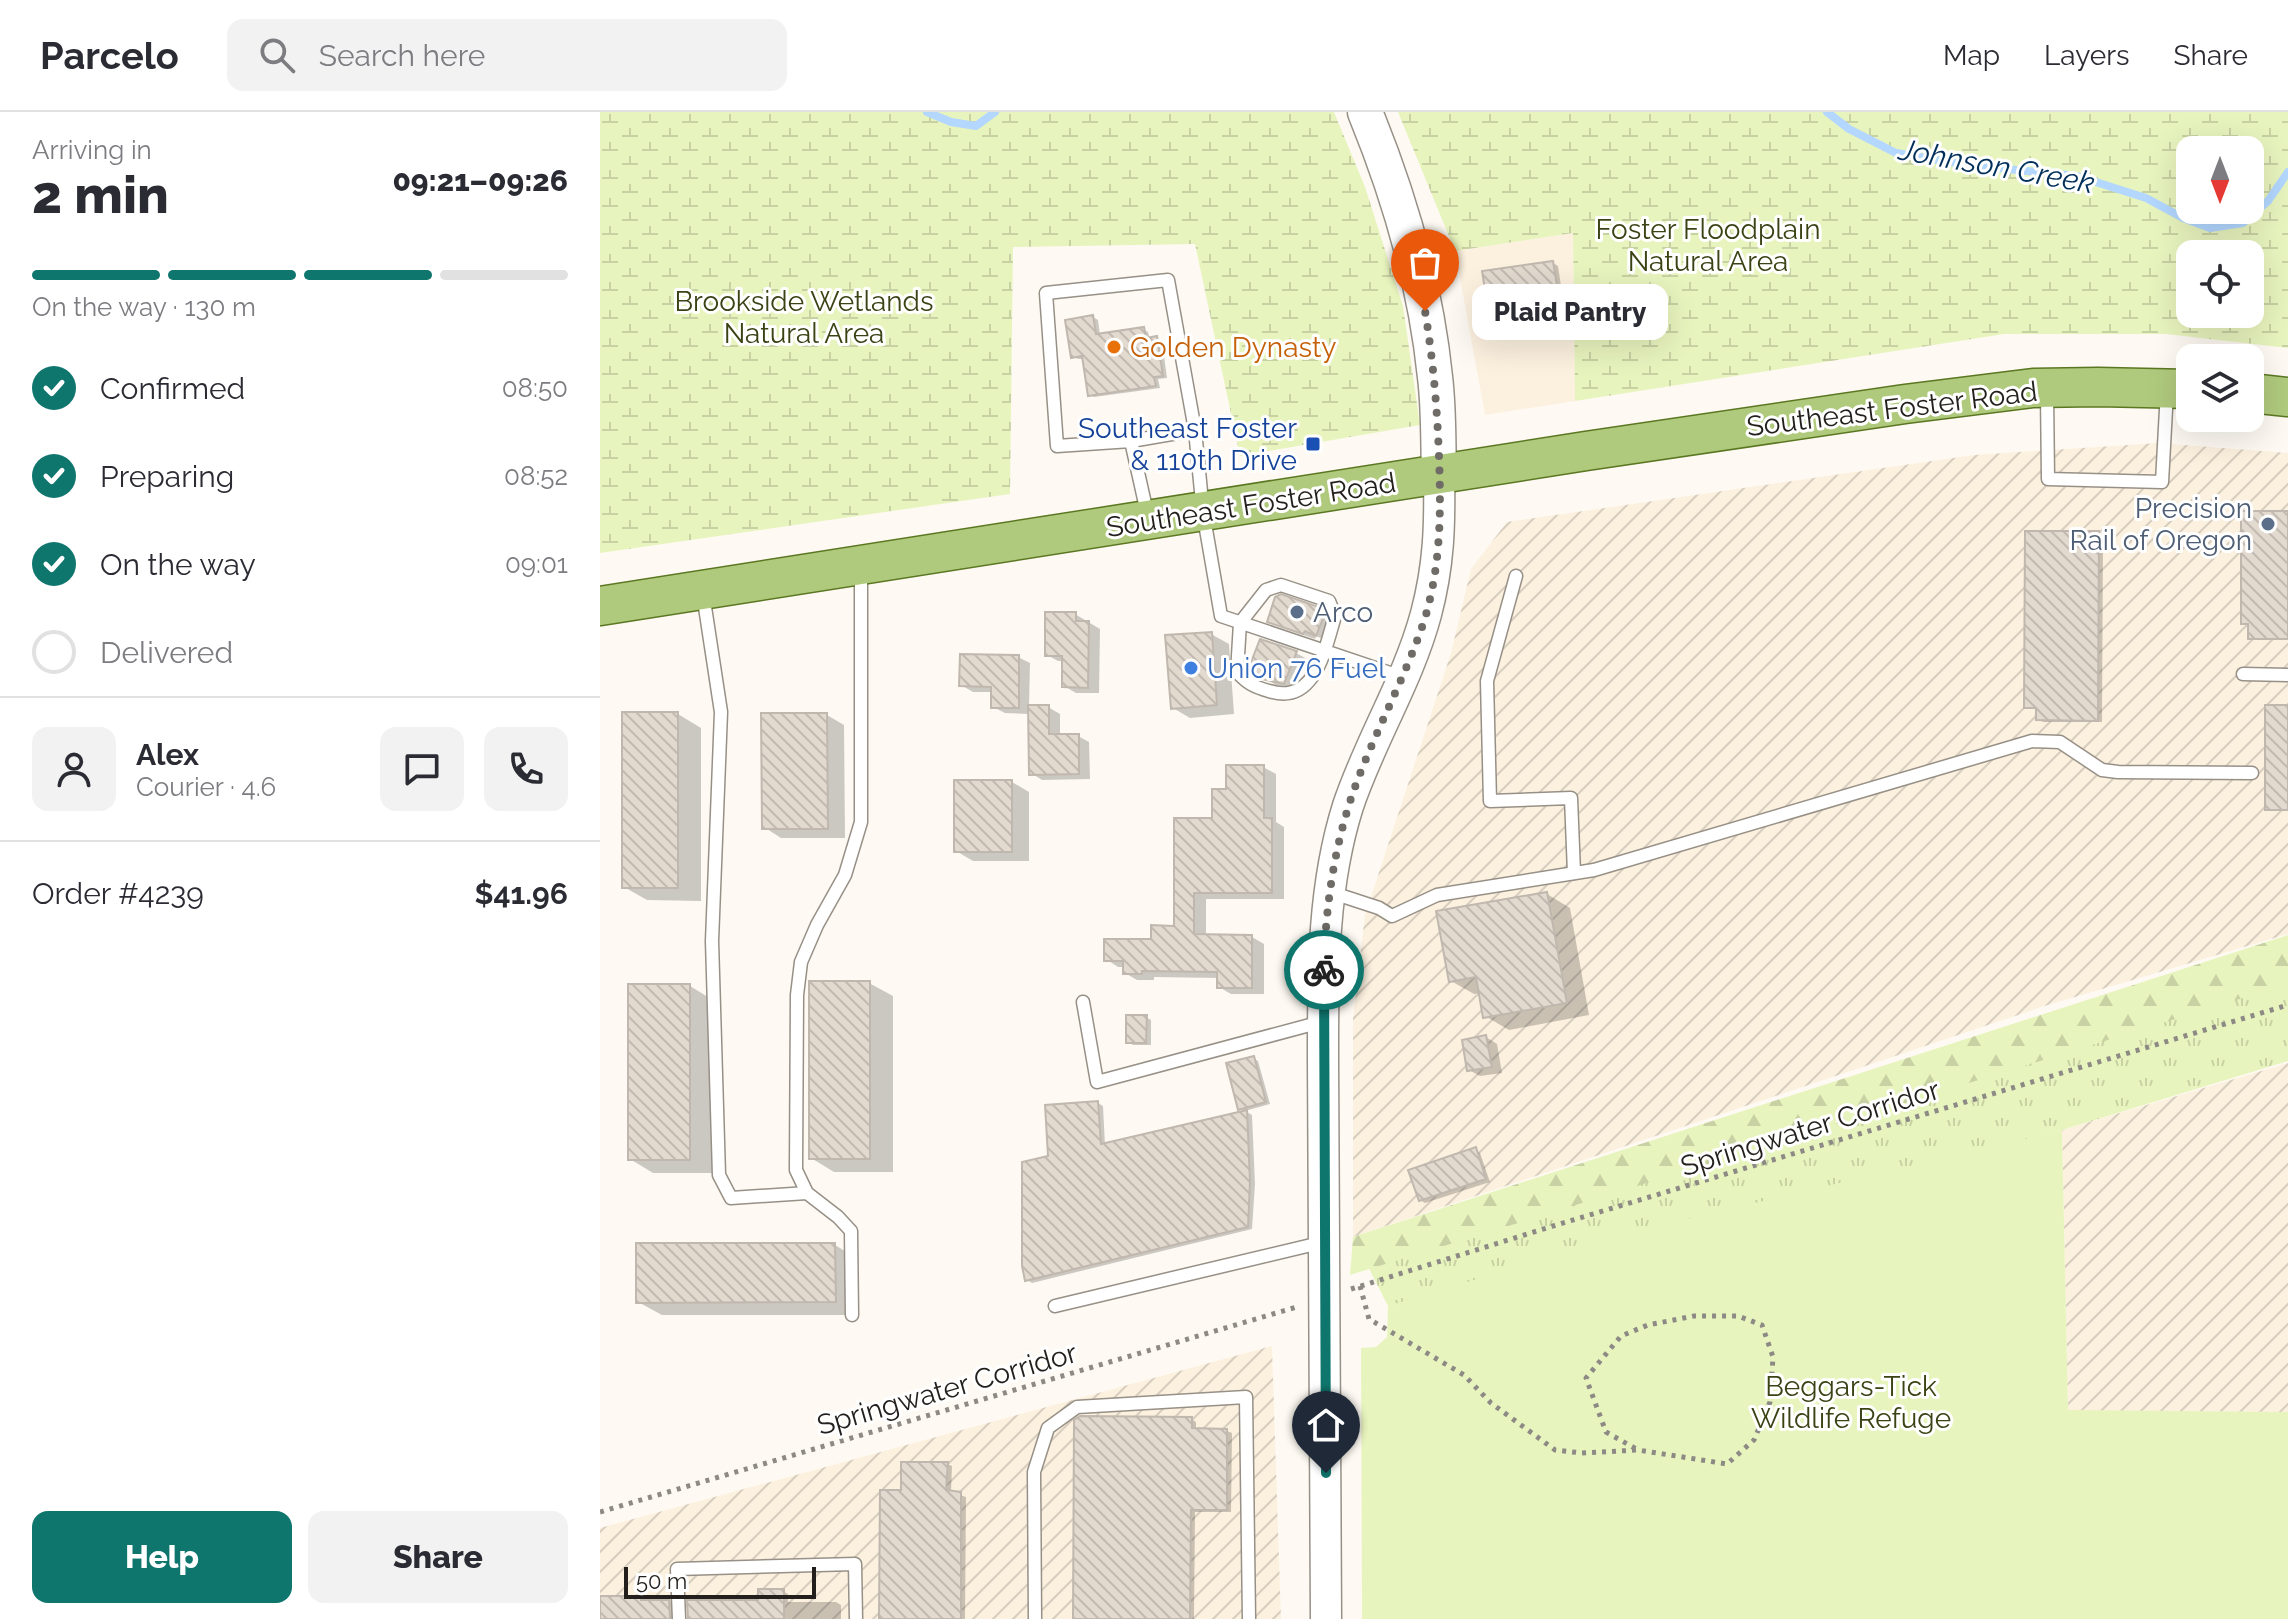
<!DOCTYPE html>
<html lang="en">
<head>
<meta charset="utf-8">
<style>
  :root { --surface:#fff; --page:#f2f2f3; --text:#2b2b33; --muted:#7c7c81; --line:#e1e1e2; --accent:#0f766e }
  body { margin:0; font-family:Raleway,sans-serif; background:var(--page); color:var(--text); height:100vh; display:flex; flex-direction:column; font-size:30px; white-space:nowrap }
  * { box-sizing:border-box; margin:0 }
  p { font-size:26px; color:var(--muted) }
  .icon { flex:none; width:44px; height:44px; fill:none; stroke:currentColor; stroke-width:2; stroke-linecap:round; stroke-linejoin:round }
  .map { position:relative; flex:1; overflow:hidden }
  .details { display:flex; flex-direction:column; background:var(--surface); width:600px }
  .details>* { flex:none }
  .needle { width:52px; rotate:180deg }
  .tools { position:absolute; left:1576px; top:24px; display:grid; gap:16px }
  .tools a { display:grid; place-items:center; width:88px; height:88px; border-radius:16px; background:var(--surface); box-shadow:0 8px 32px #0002; font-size:40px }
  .scale { position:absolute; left:24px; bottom:20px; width:192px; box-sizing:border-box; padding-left:8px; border:4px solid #221f1c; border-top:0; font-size:22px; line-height:28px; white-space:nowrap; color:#221f1c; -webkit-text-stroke:6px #fff; paint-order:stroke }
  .pin { position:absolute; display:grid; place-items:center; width:68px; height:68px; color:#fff; margin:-82px -34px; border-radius:50% 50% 50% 0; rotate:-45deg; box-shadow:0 0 8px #0007 }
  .pin .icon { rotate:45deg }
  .courier { position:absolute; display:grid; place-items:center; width:80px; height:80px; margin:-40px; border:6px solid #0f766e; border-radius:50%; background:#fff; color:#222; box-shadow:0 2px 10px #0007 }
  .bubble { position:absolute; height:56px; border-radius:16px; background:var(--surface); box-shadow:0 8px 32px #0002; font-size:26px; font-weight:800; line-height:56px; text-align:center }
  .head em { font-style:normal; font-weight:800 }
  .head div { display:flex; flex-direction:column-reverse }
  .head { display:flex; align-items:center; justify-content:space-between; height:136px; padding:0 32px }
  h1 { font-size:52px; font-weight:800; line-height:60px }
  .bar { display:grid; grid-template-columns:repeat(4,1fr); gap:12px 8px; align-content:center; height:96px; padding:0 32px }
  .bar i { height:10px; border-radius:6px; background:var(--line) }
  .bar .active { background:var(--accent) }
  .bar p { grid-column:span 4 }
  .line { display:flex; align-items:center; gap:20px; padding:0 32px; border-top:2px solid var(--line) }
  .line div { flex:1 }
  .round { display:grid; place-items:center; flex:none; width:84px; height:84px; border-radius:16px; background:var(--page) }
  ol { padding:0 32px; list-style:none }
  li { display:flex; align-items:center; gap:24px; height:88px }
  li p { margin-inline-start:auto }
  li .icon { padding:8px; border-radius:50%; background:var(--accent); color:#fff; stroke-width:4 }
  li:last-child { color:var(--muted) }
  li i { width:44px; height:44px; border:4px solid var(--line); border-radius:50% }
  .button { display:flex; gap:16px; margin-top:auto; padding:16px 32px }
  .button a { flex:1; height:92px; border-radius:16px; background:var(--accent); color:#fff; font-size:32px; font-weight:800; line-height:92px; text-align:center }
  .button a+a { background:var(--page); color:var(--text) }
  header { display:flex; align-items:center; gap:48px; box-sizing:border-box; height:112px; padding:0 40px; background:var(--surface); border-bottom:2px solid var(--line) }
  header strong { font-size:38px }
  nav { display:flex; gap:44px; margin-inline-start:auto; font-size:28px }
  .search { width:560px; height:72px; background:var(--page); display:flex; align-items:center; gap:20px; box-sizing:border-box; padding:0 28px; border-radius:16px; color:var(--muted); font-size:30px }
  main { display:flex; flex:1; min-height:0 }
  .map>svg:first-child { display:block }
</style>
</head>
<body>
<header>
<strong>Parcelo</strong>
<div class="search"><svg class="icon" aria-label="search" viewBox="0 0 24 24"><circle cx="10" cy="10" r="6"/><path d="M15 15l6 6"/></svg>Search here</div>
<nav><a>Map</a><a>Layers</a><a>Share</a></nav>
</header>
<main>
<section class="details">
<div class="head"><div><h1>2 min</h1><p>Arriving in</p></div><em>09:21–09:26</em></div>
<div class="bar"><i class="active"></i><i class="active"></i><i class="active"></i><i></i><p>On the way · 130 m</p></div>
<ol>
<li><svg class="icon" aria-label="check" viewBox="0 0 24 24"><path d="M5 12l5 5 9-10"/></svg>Confirmed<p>08:50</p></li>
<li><svg class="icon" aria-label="check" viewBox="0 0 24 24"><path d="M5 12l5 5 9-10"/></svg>Preparing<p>08:52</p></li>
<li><svg class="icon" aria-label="check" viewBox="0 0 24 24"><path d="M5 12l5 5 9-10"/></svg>On the way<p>09:01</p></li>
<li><i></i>Delivered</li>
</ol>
<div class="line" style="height:144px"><a class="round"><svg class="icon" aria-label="person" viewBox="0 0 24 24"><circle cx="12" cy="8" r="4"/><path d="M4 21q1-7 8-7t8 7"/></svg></a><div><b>Alex</b><p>Courier · 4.6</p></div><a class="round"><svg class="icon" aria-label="chat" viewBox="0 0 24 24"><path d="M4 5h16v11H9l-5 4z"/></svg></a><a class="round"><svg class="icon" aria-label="phone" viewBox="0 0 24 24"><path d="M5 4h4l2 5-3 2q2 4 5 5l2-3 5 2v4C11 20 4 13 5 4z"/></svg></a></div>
<div class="line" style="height:104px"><div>Order #4239</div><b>$41.96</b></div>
<div class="button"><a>Help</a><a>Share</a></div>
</section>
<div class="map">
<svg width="1688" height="1507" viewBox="0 0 1688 1507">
  <defs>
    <pattern id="industrial-furrows" width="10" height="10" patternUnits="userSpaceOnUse" patternTransform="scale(2)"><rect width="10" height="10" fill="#fcf1df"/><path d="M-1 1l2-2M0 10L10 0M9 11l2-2" fill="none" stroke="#d8cebf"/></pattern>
    <pattern id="grass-tufts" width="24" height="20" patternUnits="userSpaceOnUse" patternTransform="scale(2)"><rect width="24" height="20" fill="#e8f4be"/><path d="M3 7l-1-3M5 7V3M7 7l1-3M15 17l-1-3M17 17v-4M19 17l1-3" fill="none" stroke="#c7d1a3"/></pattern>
    <pattern id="forest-firs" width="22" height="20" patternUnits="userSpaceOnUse" patternTransform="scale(2)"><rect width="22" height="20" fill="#e8f4be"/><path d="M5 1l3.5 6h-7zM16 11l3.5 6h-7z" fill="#c7d1a3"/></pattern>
    <pattern id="wetland-marsh" width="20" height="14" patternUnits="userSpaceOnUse" patternTransform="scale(2)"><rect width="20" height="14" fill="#e8f4be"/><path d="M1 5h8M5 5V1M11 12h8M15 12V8" fill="none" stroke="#c7d1a3"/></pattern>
    <pattern id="building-back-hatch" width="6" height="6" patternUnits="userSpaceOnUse" patternTransform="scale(2)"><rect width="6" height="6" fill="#e2d9cf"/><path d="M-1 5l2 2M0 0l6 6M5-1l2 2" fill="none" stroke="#c2bab1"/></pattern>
  </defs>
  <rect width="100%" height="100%" fill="#fefaf3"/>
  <polygon fill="#fcf1df" points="973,121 975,289 885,303 855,139"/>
  <g fill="url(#industrial-furrows)">
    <polygon points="1558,331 1688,341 1688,822 1448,893 753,1125 753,905 765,803 851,541 871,457 907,410 1374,343"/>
    <polygon points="1688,951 1688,1300 1468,1299 1462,1018"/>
    <polygon points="672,1234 681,1507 0,1507 0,1416"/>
  </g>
  <polygon fill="url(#grass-tufts)" points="1688,832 1688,949 1462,1018 788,1194 753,1125"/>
  <polygon fill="url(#forest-firs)" points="1688,823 1688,872 750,1163 753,1125"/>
  <g fill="url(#wetland-marsh)" fill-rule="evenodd">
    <polygon points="0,0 734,0 765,75 803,194 820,313 640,344 595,132 413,135 410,382 0,441"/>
    <path d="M798,0h890v236l-122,-14h-162l-429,67 -2,-168 -118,18zM1590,38h60v60h-60zM1590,142h60v60h-60z"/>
  </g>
  <polygon fill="#e8f4be" points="1462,1018 1468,1298 1688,1300 1688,1507 762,1507 761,1236 776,1235 787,1225 788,1194 1029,1121"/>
  <g fill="#0003">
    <polygon points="953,151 958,154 966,207 898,218 893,215"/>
    <polygon points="493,205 498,208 500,223 543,217 548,220 550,227 556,226 562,229 567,266 558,267 560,276 494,285 489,282 484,247 478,247 473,244"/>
    <polygon points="1688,401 1688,528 1655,528 1650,526 1650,514 1643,511"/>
    <polygon points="1498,421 1503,424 1502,610 1443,610 1438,607 1438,598 1426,595"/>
    <polygon points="721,498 733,505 728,529 716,524 715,527 680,515 669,509"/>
    <polygon points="475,502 500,517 499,581 476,581 464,574 464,549 458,549 447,543"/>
    <polygon points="611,522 629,532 634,602 590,606 573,596"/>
    <polygon points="696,541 707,547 696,577 676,573 651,558"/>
    <polygon points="418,545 430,551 429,595 448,595 460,602 460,624 478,624 489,630 490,667 442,668 431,661 430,602 405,601 393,595 393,580 373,580 361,573"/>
    <polygon points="78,602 101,616 101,789 47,788 24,775"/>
    <polygon points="227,603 244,613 245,726 181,726 164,715"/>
    <polygon points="663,655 676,662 676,710 684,715 684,787 606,787 606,824 652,825 664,832 664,882 631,882 619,875 619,866 554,865 554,868 537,868 525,861 525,855 518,855 506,847 553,829 576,816 614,708 628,679"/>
    <polygon points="412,670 429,680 429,749 373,749 356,739"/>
    <polygon points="947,782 970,796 989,903 909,918 885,904 881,881 874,882 851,869"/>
    <polygon points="269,871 293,884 293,1060 234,1060 211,1046"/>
    <polygon points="90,874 113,888 113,1061 53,1061 30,1047"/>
    <polygon points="546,905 551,908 551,933 533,933 528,930"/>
    <polygon points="886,925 897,932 902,961 880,964 869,958"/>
    <polygon points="653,946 658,949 670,992 645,999 640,996"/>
    <polygon points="498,991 503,994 505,1033 647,1000 652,1003 655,1072 652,1117 432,1171 427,1168 450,1046"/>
    <polygon points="875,1038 880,1041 890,1070 825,1091 820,1088"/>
    <polygon points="235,1133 258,1147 259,1203 62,1203 38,1190"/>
    <polygon points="591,1307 596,1310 596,1318 627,1319 632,1321 631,1400 595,1400 594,1507 475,1507"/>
    <polygon points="347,1352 352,1354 351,1380 366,1385 365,1507 281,1507 303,1380"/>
    <polygon points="183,1479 188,1482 188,1490 236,1490 241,1493 241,1507 89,1507 160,1490"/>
    <polygon points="0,1486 40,1486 46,1490 69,1490 74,1493 75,1507 0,1507"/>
  </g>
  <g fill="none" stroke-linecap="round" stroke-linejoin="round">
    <g stroke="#b3d7ff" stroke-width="8">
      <polyline points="327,0 351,10 376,14 395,0"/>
      <polyline points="1227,0 1249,17 1296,41 1368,53 1477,64 1546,86 1583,106 1610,116 1643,111 1668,89 1688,60"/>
    </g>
  </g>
  <g fill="url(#building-back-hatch)" stroke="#c0b8ae" stroke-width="2">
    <polygon points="953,149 962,205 891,216 882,159"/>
    <polygon points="493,203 496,222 544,215 546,226 557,224 563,264 554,265 556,274 488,284 482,244 471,246 465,208"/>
    <polygon points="1641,399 1688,399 1688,527 1648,527 1648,512 1641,512"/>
    <polygon points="1425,419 1499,419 1498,609 1436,608 1436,596 1424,596"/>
    <polygon points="681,482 722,496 725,502 716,524 705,519 703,522 667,510 675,485"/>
    <polygon points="445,500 476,500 476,509 489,509 488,576 462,575 462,544 445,544"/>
    <polygon points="612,520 617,593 571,597 565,523"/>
    <polygon points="660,527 697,539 684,572 662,567 648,558"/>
    <polygon points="360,542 419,543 419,596 391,596 391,575 359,574"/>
    <polygon points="428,593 449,593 449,622 479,622 479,662 429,663"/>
    <rect x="1665" y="593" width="23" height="105"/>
    <rect x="22" y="600" width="56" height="176"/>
    <polygon points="161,601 227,601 228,717 162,717"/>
    <polygon points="626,653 664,653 664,706 672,706 672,781 594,781 594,822 652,823 652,876 617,876 617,860 542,859 542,862 523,862 523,849 504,849 504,827 551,827 551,813 574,814 574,706 612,706 612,677 626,677"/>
    <rect x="354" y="668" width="58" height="72"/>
    <polygon points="947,780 967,891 883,906 876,865 849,870 836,799"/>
    <rect x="209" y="869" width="61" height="178"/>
    <rect x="28" y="872" width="62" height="176"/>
    <polygon points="526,903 547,903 546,931 526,931"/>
    <polygon points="886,923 892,955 867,959 862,928"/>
    <polygon points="654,944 666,990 638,998 626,951"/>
    <polygon points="498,989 501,1032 647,998 650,1069 648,1115 425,1169 422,1154 422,1050 448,1044 445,993"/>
    <polygon points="876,1035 886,1067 819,1089 808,1058"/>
    <polygon points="36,1131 235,1131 236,1190 36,1191"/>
    <polygon points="480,1304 592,1305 592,1316 627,1317 627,1398 591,1398 590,1507 473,1507 474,1308"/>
    <polygon points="301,1350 348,1350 346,1378 361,1380 361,1507 279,1507 280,1378 301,1378"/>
    <polygon points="158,1477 184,1477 184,1507 88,1507 87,1488 158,1488"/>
    <polygon points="0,1484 41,1484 41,1488 69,1488 70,1507 0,1507"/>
  </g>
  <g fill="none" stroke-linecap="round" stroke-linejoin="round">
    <defs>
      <g id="service">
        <polyline points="1447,281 1448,367 1562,370 1567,279"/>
        <polyline points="531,329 595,318"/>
        <polyline points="548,405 531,329 457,334 446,181 568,168 595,318 603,400 621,504 802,565"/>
        <polyline points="916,464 887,569 890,689 971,686 974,761"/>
        <path d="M681,473l48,16 6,15c-10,33 -20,90 -66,75 -15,-4 -22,-8 -32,-19l3,-49 26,-33z"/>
        <polyline points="103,482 121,600 112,829 119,1063 131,1086 207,1081"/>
        <polyline points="1643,562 1688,563"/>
        <polyline points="730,780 779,796 792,804 837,783 994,758 1432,629 1460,630 1502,658 1518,660 1652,661"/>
        <polyline points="483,890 497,970 721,910"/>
        <polyline points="455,1194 724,1130"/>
        <polyline points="252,1203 251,1119 238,1105 207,1081 196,1058 197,883 201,850 217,813 245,763 261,710 261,456"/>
        <polyline points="79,1507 77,1457 255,1452 256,1507"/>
        <polyline points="435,1507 434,1360 448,1316 477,1295 646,1285 649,1507"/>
      </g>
      <path id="tertiary" d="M726,1507l-3,-559c0,-85 -1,-172 25,-254 22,-66 60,-125 78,-192 13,-49 14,-89 13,-139"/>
      <path id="secondary" d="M765,0c34,83 61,176 70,265 4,32 3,65 4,98"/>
      <g id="primary">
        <polyline points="1650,281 1688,285"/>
        <polyline points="0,494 986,339 1305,292 1433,276 1498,275 1590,277"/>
      </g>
    </defs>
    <use href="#service" stroke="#979086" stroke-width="15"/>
    <use href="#tertiary" stroke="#979086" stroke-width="33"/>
    <use href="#secondary" stroke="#979086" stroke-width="37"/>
    <use href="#primary" stroke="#5c7722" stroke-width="41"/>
    <g stroke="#8d8a85" stroke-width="5" stroke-dasharray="4 6" stroke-linecap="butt">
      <polyline points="760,1174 769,1207 864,1263 891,1291 955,1338 982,1341 1038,1338 1127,1352 1154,1328 1170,1290 1173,1245 1162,1213 1138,1204 1094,1204 1048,1213 1021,1224 986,1266 1006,1320 1038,1338"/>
      <polyline points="751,1177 953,1114 1688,893"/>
      <polyline points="0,1400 700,1194"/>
    </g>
    <use href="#service" stroke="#fff" stroke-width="12"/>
    <use href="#tertiary" stroke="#fff" stroke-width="30"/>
    <use href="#secondary" stroke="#fff" stroke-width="34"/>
    <use href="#primary" stroke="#b0ca7d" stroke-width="38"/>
  </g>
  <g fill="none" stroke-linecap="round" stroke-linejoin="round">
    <path stroke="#6f6c67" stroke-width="8" stroke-dasharray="0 14.4" d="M724,858c1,-55 8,-109 24,-162 20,-65 56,-125 77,-190 16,-54 16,-107 14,-162 -2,-50 -6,-97 -14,-145"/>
    <polyline stroke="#0f766e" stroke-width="10" points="724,858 726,1361"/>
  </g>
  <circle fill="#e8710a" stroke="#fff" stroke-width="3" cx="514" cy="235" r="8"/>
  <rect fill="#1a4fb4" stroke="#fff" stroke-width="3" x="705" y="324" width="16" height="16" rx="4"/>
  <g fill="#5c6f8a" stroke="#fff" stroke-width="3">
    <circle cx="1668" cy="412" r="8"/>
    <circle cx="697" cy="500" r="8"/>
  </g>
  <circle fill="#3f7fe0" stroke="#fff" stroke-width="3" cx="591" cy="556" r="8"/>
  <g text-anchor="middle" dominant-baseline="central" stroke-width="6" stroke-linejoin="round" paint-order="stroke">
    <g font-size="28" fill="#3b4315" stroke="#fff">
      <text x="1108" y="117">Foster Floodplain<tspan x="1108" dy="32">Natural Area</tspan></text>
      <text x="204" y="189">Brookside Wetlands<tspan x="204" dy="32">Natural Area</tspan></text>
      <text x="1251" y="1274">Beggars-Tick<tspan x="1251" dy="32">Wildlife Refuge</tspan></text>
    </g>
    <g font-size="28" fill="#c56008" stroke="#fff" text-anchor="start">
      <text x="530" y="235">Golden Dynasty</text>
    </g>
    <g font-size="28" fill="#221f1c" stroke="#fff">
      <text transform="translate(1292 297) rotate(-7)">Southeast Foster Road</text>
      <text transform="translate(651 393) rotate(-9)">Southeast Foster Road</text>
      <text transform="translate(1210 1016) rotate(-17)">Springwater Corridor</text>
      <text transform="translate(347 1277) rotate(-16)">Springwater Corridor</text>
    </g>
    <g font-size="28" fill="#164399" stroke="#fff" text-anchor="end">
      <text x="697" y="316">Southeast Foster<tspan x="697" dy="32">&amp; 110th Drive</tspan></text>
    </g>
    <g font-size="28" fill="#4e5e75" stroke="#fff" text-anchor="end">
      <text x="1652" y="396">Precision<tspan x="1652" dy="32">Rail of Oregon</tspan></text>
      <text x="713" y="500" text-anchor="start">Arco</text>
    </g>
    <g font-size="28" fill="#366cbe" stroke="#fff" text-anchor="start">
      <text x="607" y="556">Union 76 Fuel</text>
    </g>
    <g font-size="30" font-style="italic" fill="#002f5a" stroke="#fff">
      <text transform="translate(1397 54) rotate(10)">Johnson Creek</text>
    </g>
  </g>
</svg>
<div class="tools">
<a><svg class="needle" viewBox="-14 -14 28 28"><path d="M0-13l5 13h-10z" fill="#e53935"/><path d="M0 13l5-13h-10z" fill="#7c7c81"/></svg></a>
<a><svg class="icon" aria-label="locate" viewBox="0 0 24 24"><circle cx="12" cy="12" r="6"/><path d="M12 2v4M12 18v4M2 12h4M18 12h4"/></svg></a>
<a><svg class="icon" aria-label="layers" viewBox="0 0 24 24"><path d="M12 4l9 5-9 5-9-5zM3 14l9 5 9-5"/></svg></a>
</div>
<div class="scale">50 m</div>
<div class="pin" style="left:825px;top:199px;background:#ea580c"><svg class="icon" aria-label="bag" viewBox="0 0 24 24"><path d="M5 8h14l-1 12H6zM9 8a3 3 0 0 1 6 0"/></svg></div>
<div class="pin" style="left:726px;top:1361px;background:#1f2937"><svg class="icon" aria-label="home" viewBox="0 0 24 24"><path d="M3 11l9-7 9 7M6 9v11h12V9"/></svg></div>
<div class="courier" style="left:724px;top:858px"><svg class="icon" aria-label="bike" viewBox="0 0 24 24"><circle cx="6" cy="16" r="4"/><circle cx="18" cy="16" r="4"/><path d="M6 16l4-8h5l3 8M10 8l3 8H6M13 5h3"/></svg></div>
<div class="bubble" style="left:872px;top:172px;width:196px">Plaid Pantry</div>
</div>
</main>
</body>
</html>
